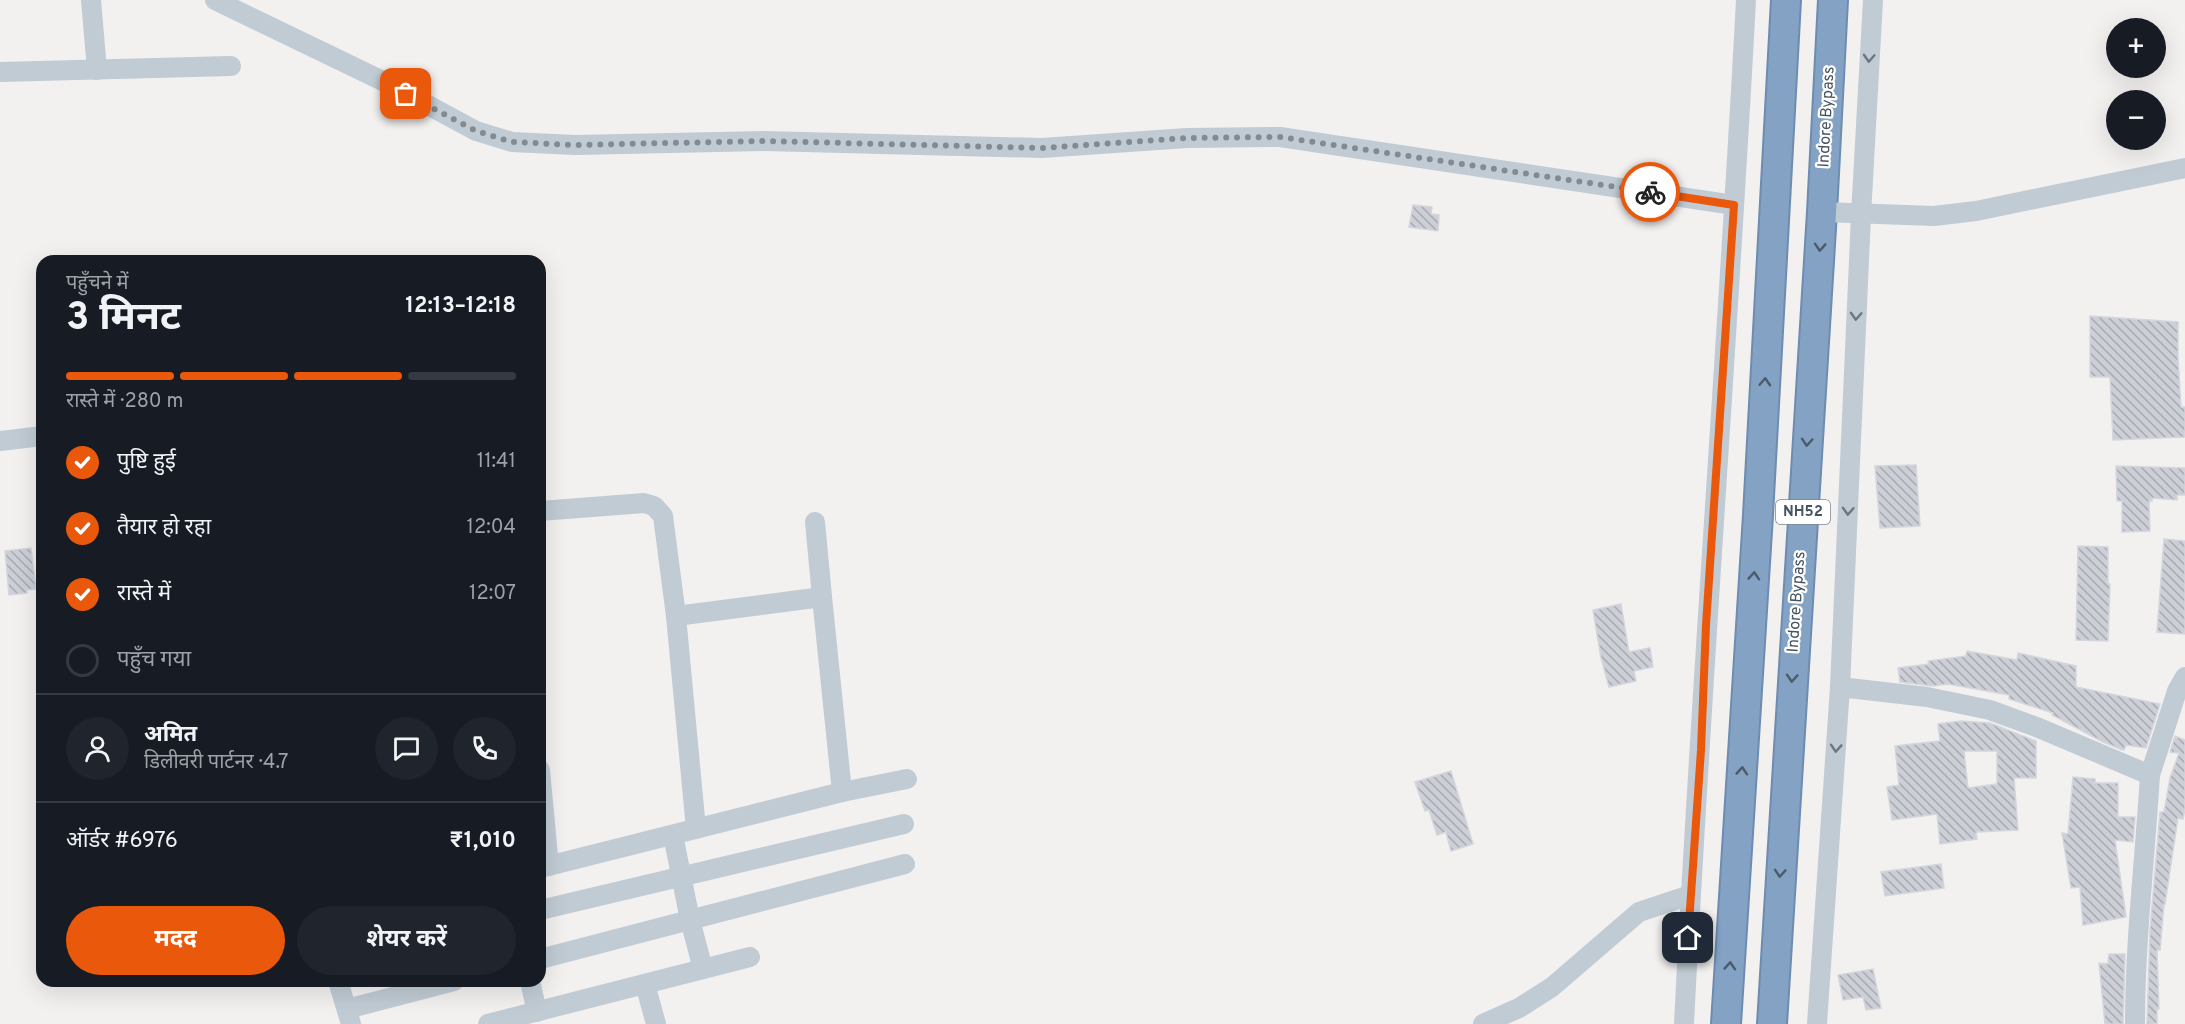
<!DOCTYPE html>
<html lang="hi">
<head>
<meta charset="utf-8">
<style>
  :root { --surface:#171b24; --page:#20242c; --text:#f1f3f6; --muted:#9ea1a6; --line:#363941; --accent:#ea580c }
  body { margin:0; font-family:Overpass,"Noto Sans Devanagari",sans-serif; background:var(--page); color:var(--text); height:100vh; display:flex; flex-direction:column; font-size:22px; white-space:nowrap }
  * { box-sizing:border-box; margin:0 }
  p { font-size:20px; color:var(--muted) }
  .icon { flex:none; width:33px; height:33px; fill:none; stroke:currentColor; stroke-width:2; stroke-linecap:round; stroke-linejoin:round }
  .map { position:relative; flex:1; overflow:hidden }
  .details { position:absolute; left:36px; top:255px; width:510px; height:732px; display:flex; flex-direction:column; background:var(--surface); border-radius:18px; box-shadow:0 6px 24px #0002 }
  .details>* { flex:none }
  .tools { position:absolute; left:2106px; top:18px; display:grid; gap:12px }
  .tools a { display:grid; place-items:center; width:60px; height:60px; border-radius:50%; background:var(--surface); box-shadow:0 6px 24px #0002; font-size:30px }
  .pin { position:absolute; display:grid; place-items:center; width:51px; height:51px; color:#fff; margin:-26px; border-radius:12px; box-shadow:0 3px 9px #0006 }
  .courier { position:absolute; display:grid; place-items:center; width:60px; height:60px; margin:-30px; border:4px solid #ea580c; border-radius:50%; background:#fff; color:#222; box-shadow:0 2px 8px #0007 }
  .headline em { font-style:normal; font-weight:700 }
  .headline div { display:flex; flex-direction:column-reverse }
  .headline { display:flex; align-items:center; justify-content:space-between; height:102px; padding:0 30px }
  h1 { font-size:39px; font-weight:700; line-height:45px }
  .bar { display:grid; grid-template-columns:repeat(4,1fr); gap:9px 6px; align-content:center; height:72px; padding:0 30px }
  .bar i { height:8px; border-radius:4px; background:var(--line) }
  .bar .selected { background:var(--accent) }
  .bar p { grid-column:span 4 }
  .line { display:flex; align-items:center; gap:15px; padding:0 30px; border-top:2px solid var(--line) }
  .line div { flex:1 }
  .round { display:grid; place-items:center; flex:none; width:63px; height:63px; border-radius:32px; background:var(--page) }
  ol { padding:0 30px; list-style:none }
  li { display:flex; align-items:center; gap:18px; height:66px }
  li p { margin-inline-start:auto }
  li .icon { padding:6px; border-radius:50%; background:var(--accent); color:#fff; stroke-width:4 }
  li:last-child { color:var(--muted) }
  li i { width:33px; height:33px; border:3px solid var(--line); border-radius:50% }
  .action { display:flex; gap:12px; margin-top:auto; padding:12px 30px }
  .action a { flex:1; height:69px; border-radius:36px; background:var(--accent); color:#fff; font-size:24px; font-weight:700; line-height:69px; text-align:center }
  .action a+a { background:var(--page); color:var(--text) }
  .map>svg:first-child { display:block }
</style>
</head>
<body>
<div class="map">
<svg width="2185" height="1024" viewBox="0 0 2185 1024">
  <defs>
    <pattern id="building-back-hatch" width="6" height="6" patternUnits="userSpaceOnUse" patternTransform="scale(1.5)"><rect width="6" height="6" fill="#cccfd6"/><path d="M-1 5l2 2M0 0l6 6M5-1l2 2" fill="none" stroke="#a7abb1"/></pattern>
  </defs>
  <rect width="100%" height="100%" fill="#f3f0f0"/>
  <g fill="url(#building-back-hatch)" stroke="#d4d6dd" stroke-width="1.5" fill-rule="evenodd">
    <polygon points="1413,205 1432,207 1431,214 1439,215 1438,231 1409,227"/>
    <polygon points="2090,316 2178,322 2178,358 2181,407 2185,407 2185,437 2113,440 2110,377 2090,377"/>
    <polygon points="1916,465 1920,526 1880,528 1875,466"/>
    <polygon points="2116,466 2185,468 2185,495 2177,495 2177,500 2152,498 2152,501 2149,501 2150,531 2122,532 2122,501 2117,501"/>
    <polygon points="2164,539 2185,541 2185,634 2157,632"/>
    <polygon points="2078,546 2108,547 2108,584 2110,584 2108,641 2076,640"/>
    <polygon points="31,548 36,589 27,590 27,593 9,595 5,551"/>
    <polygon points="1621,604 1629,652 1650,648 1653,667 1634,671 1636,681 1609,687 1601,658 1593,610"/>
    <polygon points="1967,651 2017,660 2018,653 2076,666 2076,687 2160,704 2146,748 2126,745 2124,750 2120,749 2101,741 2052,715 2053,713 2009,699 2009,695 1948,684 1933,686 1900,682 1898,668 1929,664 1928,661 1966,656"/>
    <path d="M1961,721l29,2 46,18v37h-22l4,52 -42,2 1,7 -37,5 -3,-30 -45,6 -5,-33 12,-2 -4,-39 45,-5 -2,-17zM1964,751h33v33l-29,4z"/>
    <polygon points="2175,736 2185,740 2185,809 2183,819 2178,818 2165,904 2164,904 2160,950 2157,950 2159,1009 2157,1009 2157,1024 2147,1024 2150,931 2160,812 2164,812 2170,778 2179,753 2170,752"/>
    <polygon points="1451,771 1473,844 1451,851 1446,832 1437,835 1429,810 1425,811 1415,782"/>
    <polygon points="2073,777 2095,779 2095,783 2118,783 2118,817 2135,817 2133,842 2115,840 2126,917 2083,925 2080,887 2071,888 2062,833 2068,834"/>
    <polygon points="1941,864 1944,888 1885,896 1881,872"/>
    <polygon points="2109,954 2125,954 2123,1024 2105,1024 2099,963 2108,964"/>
    <polygon points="1873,969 1881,1008 1866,1010 1863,997 1843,1000 1838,975"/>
  </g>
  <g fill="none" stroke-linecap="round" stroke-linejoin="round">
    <defs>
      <g id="highway">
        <polyline points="1726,1024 1758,515 1786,0"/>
        <polyline points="1772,1024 1822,212 1833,0"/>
      </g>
    </defs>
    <use href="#highway" stroke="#6e8cb0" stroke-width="32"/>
    <g stroke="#c0cbd4" stroke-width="20">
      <polyline points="91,0 97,70"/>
      <polyline points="215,0 389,84 476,131 512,142 575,145 764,141 1042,148 1187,138 1280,137 1734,205"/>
      <polyline points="0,72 231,66"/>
      <polyline points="1822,212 1934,216 1976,211 2185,168"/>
      <polyline points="0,441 42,436"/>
      <polyline points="540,511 644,503 654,506 663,516 676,616 696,829"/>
      <polyline points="815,522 822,597"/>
      <polyline points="676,616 822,597 842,792"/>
      <path d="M1840,687l87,10 63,13 49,18 111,47c-5,83 -15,166 -15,249"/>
      <polyline points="540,770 549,866"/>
      <polyline points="2150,775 2177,691 2185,677"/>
      <polyline points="673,835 690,920 703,969"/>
      <polyline points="540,868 842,792 907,779"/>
      <polyline points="540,910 904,824"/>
      <polyline points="540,959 905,864"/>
      <polyline points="338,981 351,1024"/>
      <polyline points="530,981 537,1012"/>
      <polyline points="645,984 656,1024"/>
      <polyline points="347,1009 454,981"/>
      <polyline points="488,1024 750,957"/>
      <polyline points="1483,1024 1519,1008 1552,987 1639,912 1690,895"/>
      <path d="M1684,1024c17,-342 44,-683 62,-1024"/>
      <polyline points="1817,1024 1840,687 1861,215 1873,0"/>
    </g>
    <use href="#highway" stroke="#83a2c4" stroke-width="28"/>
  </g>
  <defs><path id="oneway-chevron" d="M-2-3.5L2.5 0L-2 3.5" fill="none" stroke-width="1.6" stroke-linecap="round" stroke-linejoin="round" transform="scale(1.5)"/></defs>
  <g stroke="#6b7783">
    <use href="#oneway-chevron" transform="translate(1869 58) rotate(93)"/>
    <use href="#oneway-chevron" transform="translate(1856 316) rotate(93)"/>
    <use href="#oneway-chevron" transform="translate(1848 511) rotate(93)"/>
    <use href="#oneway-chevron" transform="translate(1836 748) rotate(94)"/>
  </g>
  <g stroke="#4c5b6a">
    <use href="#oneway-chevron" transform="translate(1820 247) rotate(94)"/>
    <use href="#oneway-chevron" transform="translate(1765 382) rotate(-87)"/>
    <use href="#oneway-chevron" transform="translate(1807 442) rotate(94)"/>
    <use href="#oneway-chevron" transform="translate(1754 576) rotate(-86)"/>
    <use href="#oneway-chevron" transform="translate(1792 678) rotate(94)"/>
    <use href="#oneway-chevron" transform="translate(1742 771) rotate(-86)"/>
    <use href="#oneway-chevron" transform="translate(1780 873) rotate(94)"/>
    <use href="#oneway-chevron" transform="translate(1730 966) rotate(-86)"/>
  </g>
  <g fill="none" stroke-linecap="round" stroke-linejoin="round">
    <polyline stroke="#838a92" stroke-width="6" stroke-dasharray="0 10.8" points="406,94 476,131 512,142 575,145 764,141 1042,148 1187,138 1280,137 1650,192"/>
    <polyline stroke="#ea580c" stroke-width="8" points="1650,192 1734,205 1706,625 1701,750 1688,938"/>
  </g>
  <g text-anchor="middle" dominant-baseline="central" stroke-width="4.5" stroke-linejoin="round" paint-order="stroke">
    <rect fill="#fff" stroke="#7e8790" stroke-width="1.5" x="1776" y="500" width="54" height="24" rx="4.5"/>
    <g font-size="15" font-weight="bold" fill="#465360">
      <text x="1803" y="512">NH52</text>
    </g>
    <g font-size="16" fill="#465360" stroke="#fff">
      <text transform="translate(1827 117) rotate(-87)">Indore Bypass</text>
      <text transform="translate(1797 602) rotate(-86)">Indore Bypass</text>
    </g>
  </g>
</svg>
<div class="tools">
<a>+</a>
<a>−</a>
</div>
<div class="pin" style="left:406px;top:94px;background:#ea580c"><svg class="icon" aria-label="bag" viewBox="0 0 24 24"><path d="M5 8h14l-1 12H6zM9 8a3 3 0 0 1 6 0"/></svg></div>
<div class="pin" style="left:1688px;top:938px;background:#1f2937"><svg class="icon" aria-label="home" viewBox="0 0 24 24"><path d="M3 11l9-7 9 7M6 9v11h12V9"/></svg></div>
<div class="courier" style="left:1650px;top:192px"><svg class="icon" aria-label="bike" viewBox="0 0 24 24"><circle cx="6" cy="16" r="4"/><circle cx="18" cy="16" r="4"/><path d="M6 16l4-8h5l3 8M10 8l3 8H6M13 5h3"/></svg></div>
<section class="details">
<div class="headline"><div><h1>3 मिनट</h1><p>पहुँचने में</p></div><em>12:13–12:18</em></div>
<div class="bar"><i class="selected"></i><i class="selected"></i><i class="selected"></i><i></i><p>रास्ते में · 280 m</p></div>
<ol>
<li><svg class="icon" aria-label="check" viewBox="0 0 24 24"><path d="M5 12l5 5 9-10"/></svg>पुष्टि हुई<p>11:41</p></li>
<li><svg class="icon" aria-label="check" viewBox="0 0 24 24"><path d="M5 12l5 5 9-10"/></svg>तैयार हो रहा<p>12:04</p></li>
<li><svg class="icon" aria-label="check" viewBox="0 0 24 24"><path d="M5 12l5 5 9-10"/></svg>रास्ते में<p>12:07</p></li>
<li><i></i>पहुँच गया</li>
</ol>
<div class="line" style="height:108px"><a class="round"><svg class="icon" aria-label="person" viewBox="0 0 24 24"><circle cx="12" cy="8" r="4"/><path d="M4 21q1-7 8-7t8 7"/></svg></a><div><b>अमित</b><p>डिलीवरी पार्टनर · 4.7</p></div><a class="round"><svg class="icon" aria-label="chat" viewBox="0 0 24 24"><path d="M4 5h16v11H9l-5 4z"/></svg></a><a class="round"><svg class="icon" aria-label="phone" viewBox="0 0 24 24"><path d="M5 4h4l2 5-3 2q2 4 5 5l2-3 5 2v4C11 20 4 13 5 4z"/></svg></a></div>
<div class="line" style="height:78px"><div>ऑर्डर #6976</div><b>₹1,010</b></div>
<div class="action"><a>मदद</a><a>शेयर करें</a></div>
</section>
</div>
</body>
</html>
